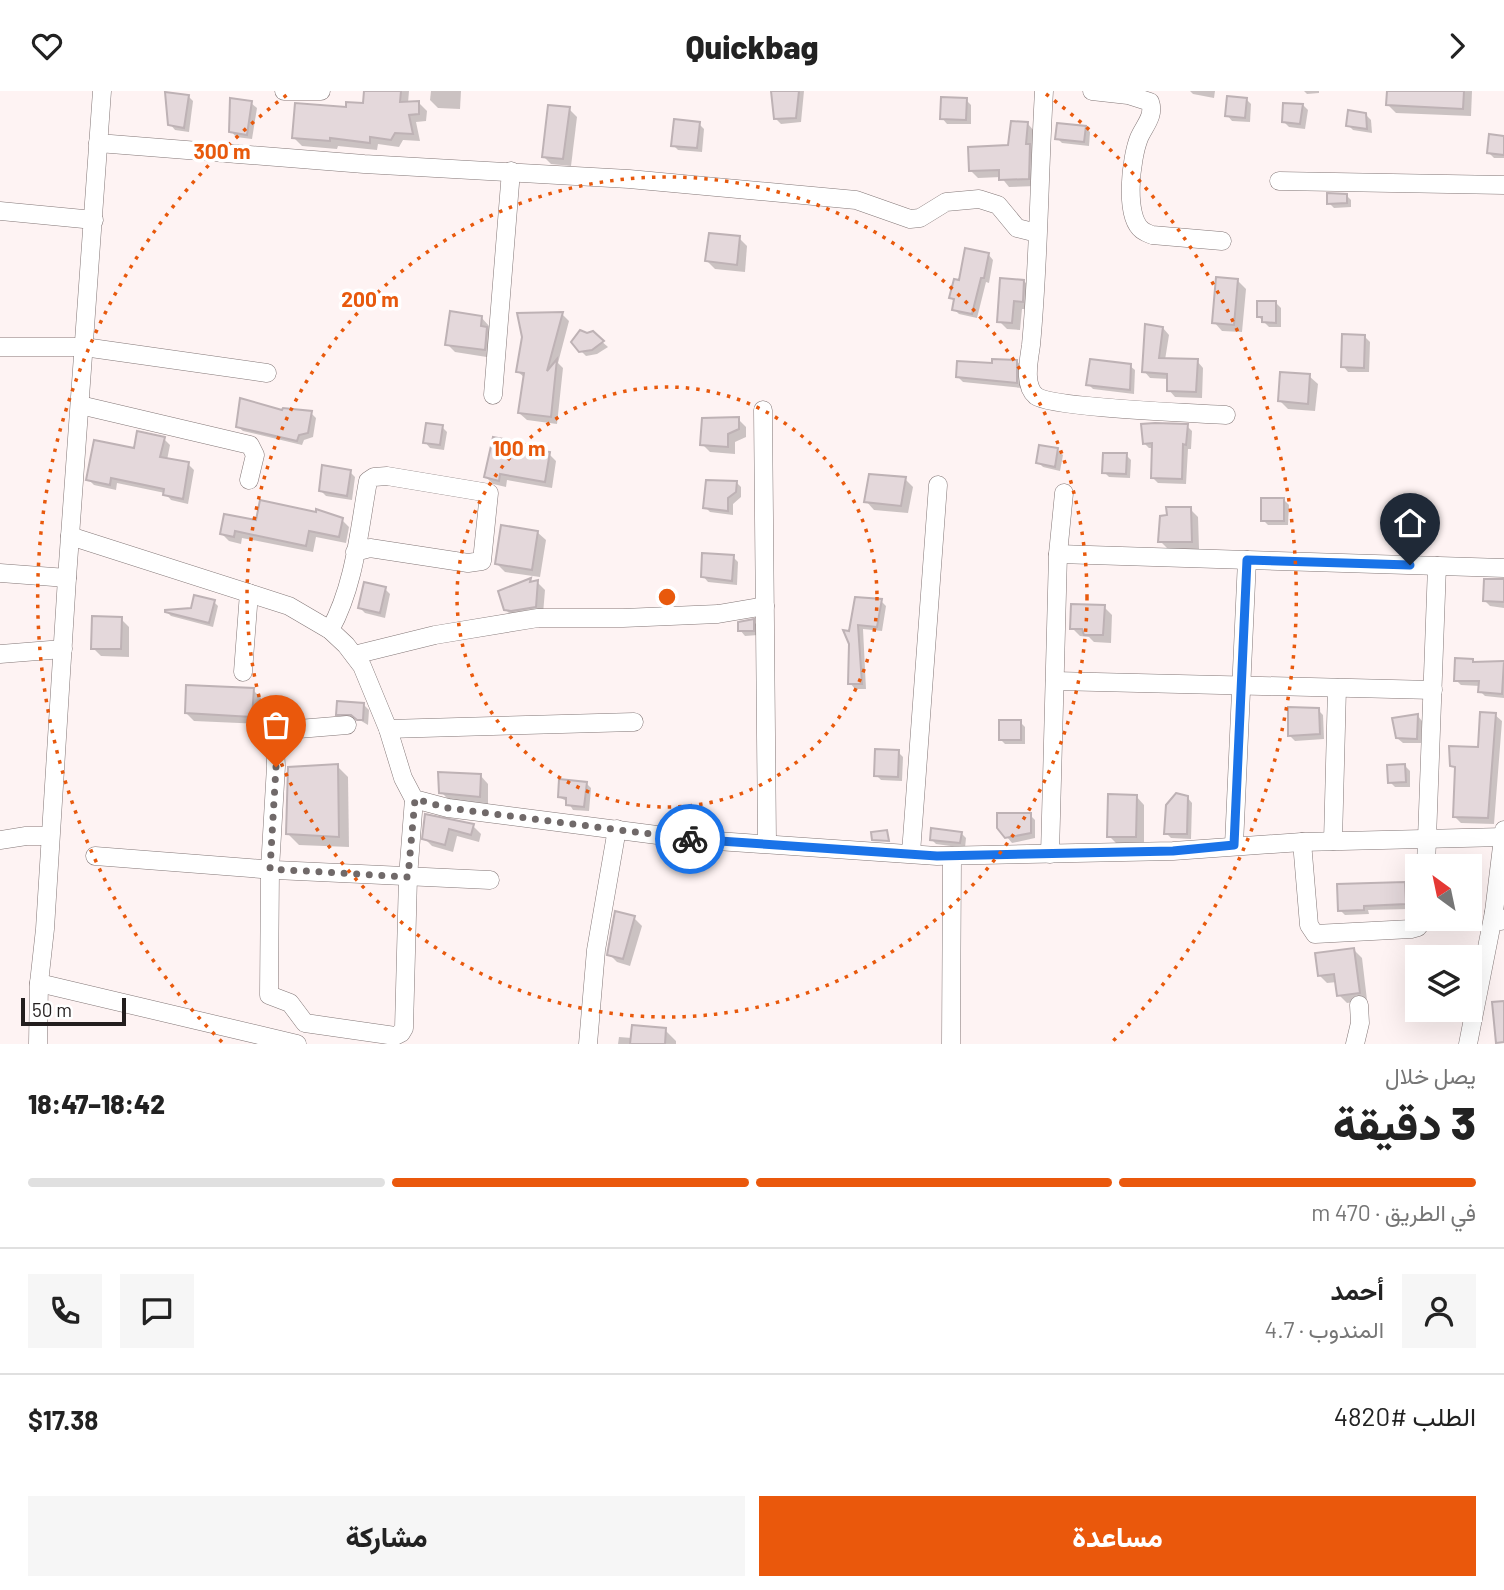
<!DOCTYPE html>
<html lang="ar">
<head>
<meta charset="utf-8">
<style>
  :root { --surface:#fff; --page:#f6f6f6; --text:#222; --muted:#767676; --line:#e0e0e0; --accent:#ea580c }
  body { margin:0; font-family:Barlow,Vazirmatn,sans-serif; background:var(--page); color:var(--text); direction:rtl; height:100vh; display:flex; flex-direction:column; font-size:26px; white-space:nowrap }
  * { box-sizing:border-box; margin:0 }
  p { font-size:23px; color:var(--muted) }
  .icon { flex:none; width:38px; height:38px; fill:none; stroke:currentColor; stroke-width:2; stroke-linecap:round; stroke-linejoin:round }
  .map { position:relative; height:953px; overflow:hidden; direction:ltr }
  .details { display:flex; flex-direction:column; background:var(--surface); flex:1 }
  .details>* { flex:none }
  .needle { width:46px; rotate:327deg }
  .controls { position:absolute; left:1405px; top:763px; display:grid; gap:14px }
  .controls a { display:grid; place-items:center; width:77px; height:77px; border-radius:0px; background:var(--surface); box-shadow:0 7px 28px #0002; font-size:35px }
  .scale { position:absolute; left:21px; bottom:18px; width:105px; box-sizing:border-box; padding-left:7px; border:4px solid #231e1e; border-top:0; font-size:19px; line-height:24px; white-space:nowrap; color:#231e1e; -webkit-text-stroke:5px #fff; paint-order:stroke }
  .pin { position:absolute; display:grid; place-items:center; width:60px; height:60px; color:#fff; margin:-72px -30px; border-radius:50% 50% 50% 0; rotate:-45deg; box-shadow:0 0 7px #0007 }
  .pin .icon { rotate:45deg }
  .courier { position:absolute; display:grid; place-items:center; width:70px; height:70px; margin:-35px; border:5px solid #1a73e8; border-radius:50%; background:#fff; color:#222; box-shadow:0 2px 9px #0007 }
  .summary em { font-style:normal; font-weight:800 }
  .summary div { display:flex; flex-direction:column-reverse }
  .summary { display:flex; align-items:center; justify-content:space-between; height:119px; padding:0 28px }
  h1 { font-size:46px; font-weight:800; line-height:52px }
  .bar { display:grid; grid-template-columns:repeat(4,1fr); gap:10px 7px; align-content:center; height:84px; padding:0 28px }
  .bar i { height:9px; border-radius:5px; background:var(--line) }
  .bar .on { background:var(--accent) }
  .bar p { grid-column:span 4 }
  .line { display:flex; align-items:center; gap:18px; padding:0 28px; border-top:2px solid var(--line) }
  .line div { flex:1 }
  .round { display:grid; place-items:center; flex:none; width:74px; height:74px; border-radius:0px; background:var(--page) }
  .primary-button { display:flex; gap:14px; margin-top:auto; padding:14px 28px }
  .primary-button a { flex:1; height:80px; border-radius:0px; background:var(--accent); color:#fff; font-size:28px; font-weight:800; line-height:80px; text-align:center }
  .primary-button a+a { background:var(--page); color:var(--text) }
  header { display:flex; justify-content:space-between; align-items:center; height:91px; padding:0 28px; background:var(--surface); font-size:32px; font-weight:800 }
  .map>svg:first-child { display:block }
</style>
</head>
<body>
<header><svg class="icon" aria-label="forward" viewBox="0 0 24 24"><path d="M9 5l7 7-7 7"/></svg>Quickbag<svg class="icon" aria-label="heart" viewBox="0 0 24 24"><path d="M12 20l-8-8c-3-5 5-10 8-4 3-6 11-1 8 4z"/></svg></header>
<div class="map">
<svg width="1504" height="953" viewBox="0 0 1504 953">
  <rect width="100%" height="100%" fill="#fef3f3"/>
  <g fill="#0003">
    <polygon points="366,0 409,0 408,12 419,12 427,20 426,30 416,31 420,50 403,49 399,56 378,53 377,59 338,55 337,58 302,55 294,47 347,18 365,13"/>
    <polygon points="431,0 461,0 460,18 438,17 430,9"/>
    <polygon points="772,0 804,0 801,31 781,33 776,28"/>
    <polygon points="1190,0 1215,0 1214,7 1193,3"/>
    <polygon points="1304,0 1319,0 1319,2 1307,3"/>
    <polygon points="1389,0 1472,0 1471,25 1396,22 1388,14"/>
    <polygon points="188,5 193,10 189,41 175,39 170,33"/>
    <polygon points="1246,8 1251,13 1250,31 1232,30 1227,24"/>
    <polygon points="966,9 971,14 971,33 947,33 942,27"/>
    <polygon points="251,12 257,17 252,48 236,46 231,40"/>
    <polygon points="1303,14 1308,19 1305,38 1289,36 1284,31"/>
    <polygon points="569,18 577,26 571,75 551,73 543,65"/>
    <polygon points="1365,23 1371,29 1372,42 1353,39 1348,34"/>
    <polygon points="699,33 704,38 702,61 678,59 673,54"/>
    <polygon points="1028,33 1035,41 1036,95 1009,96 1001,86 978,87 970,79 1009,56"/>
    <polygon points="1085,36 1090,41 1089,55 1062,52 1057,47"/>
    <polygon points="1504,46 1504,67 1494,67 1489,62"/>
    <polygon points="1346,104 1351,109 1351,116 1334,117 1329,112"/>
    <polygon points="739,147 747,155 745,181 715,178 707,170"/>
    <polygon points="988,163 993,169 989,192 986,191 977,227 959,223 954,218 955,211 951,207 960,191"/>
    <polygon points="1237,189 1246,198 1242,241 1222,240 1214,231"/>
    <polygon points="1024,190 1032,198 1031,218 1022,218 1020,239 1007,238 999,230"/>
    <polygon points="1276,212 1281,217 1281,236 1269,236 1258,225"/>
    <polygon points="562,223 569,230 558,272 563,277 557,333 527,329 519,322 525,287 517,280"/>
    <polygon points="481,226 489,235 489,240 494,246 493,267 455,261 447,253"/>
    <polygon points="1163,237 1169,244 1165,269 1197,270 1203,277 1202,307 1175,306 1169,299 1169,288 1150,287 1144,280"/>
    <polygon points="592,242 608,256 597,263 586,265 581,260 587,244"/>
    <polygon points="1365,246 1370,251 1369,281 1348,281 1343,275"/>
    <polygon points="1017,270 1022,276 1022,297 963,291 958,286 994,274"/>
    <polygon points="1130,275 1135,279 1134,303 1093,298 1088,293"/>
    <polygon points="1309,285 1318,293 1315,320 1288,318 1280,310"/>
    <polygon points="284,321 311,322 316,327 313,346 304,349 302,354 243,340 237,335"/>
    <polygon points="738,328 746,336 746,346 735,351 735,363 710,361 702,353"/>
    <polygon points="1187,335 1192,340 1191,358 1188,358 1186,393 1158,392 1153,387 1154,357 1149,357 1144,352"/>
    <polygon points="442,336 447,341 444,359 430,357 425,351"/>
    <polygon points="164,348 170,354 167,369 188,373 194,379 188,413 171,409 165,402 117,392 116,399 94,394 88,388 135,359"/>
    <polygon points="508,351 514,357 549,363 556,370 552,397 507,389 506,396 493,393 486,386"/>
    <polygon points="1057,359 1063,364 1060,380 1043,376 1038,371"/>
    <polygon points="1126,364 1131,369 1130,387 1109,386 1104,381"/>
    <polygon points="350,381 355,386 352,409 326,405 320,399"/>
    <polygon points="905,388 913,396 908,422 874,419 866,410"/>
    <polygon points="736,391 741,396 741,406 733,413 733,424 710,421 705,416"/>
    <polygon points="1284,409 1289,414 1288,434 1268,434 1263,429"/>
    <polygon points="1190,418 1198,426 1199,458 1168,458 1160,450"/>
    <polygon points="342,429 349,436 346,452 316,446 313,461 242,447 241,453 229,450 222,443 257,431"/>
    <polygon points="537,441 546,449 540,486 505,481 497,473"/>
    <polygon points="733,466 738,471 737,494 708,491 703,485"/>
    <polygon points="530,489 533,492 537,491 545,499 543,523 513,526 505,518"/>
    <polygon points="1504,490 1504,517 1490,515 1485,510"/>
    <polygon points="385,498 390,503 385,527 365,522 360,517"/>
    <polygon points="881,510 886,515 882,540 863,538 866,598 855,598 850,592 850,542"/>
    <polygon points="214,511 218,515 213,536 171,525 166,520 192,519"/>
    <polygon points="1104,516 1112,524 1111,552 1094,551 1089,546 1080,545 1072,537"/>
    <polygon points="121,528 129,536 129,566 101,565 93,557"/>
    <polygon points="753,530 758,535 758,544 745,545 740,539"/>
    <polygon points="1472,570 1476,573 1504,571 1504,607 1485,605 1480,600 1480,595 1461,594 1456,589"/>
    <polygon points="253,599 261,607 260,633 194,630 186,622"/>
    <polygon points="364,614 369,619 368,634 358,628 343,628 338,623"/>
    <polygon points="1318,619 1323,624 1324,648 1295,650 1290,645"/>
    <polygon points="1495,624 1502,630 1494,733 1461,732 1454,725 1457,679 1452,674 1479,658"/>
    <polygon points="1418,625 1422,630 1421,652 1403,652 1397,647"/>
    <polygon points="1020,631 1025,636 1025,653 1005,653 1000,648"/>
    <polygon points="898,661 903,666 902,690 881,689 876,684"/>
    <polygon points="337,675 348,686 349,756 299,754 288,743"/>
    <polygon points="1405,675 1410,680 1410,696 1395,696 1390,691"/>
    <polygon points="480,684 488,693 488,714 449,709 441,701"/>
    <polygon points="586,692 591,697 589,720 573,719 568,711 559,706"/>
    <polygon points="1136,705 1144,714 1144,753 1117,753 1109,745"/>
    <polygon points="1187,706 1192,712 1191,748 1171,747 1166,742"/>
    <polygon points="1030,724 1035,729 1035,747 1012,752 1007,746"/>
    <polygon points="427,725 473,735 481,743 479,751 457,745 453,761 432,755 424,747"/>
    <polygon points="887,741 890,751 874,748"/>
    <polygon points="961,742 966,747 965,757 936,753 931,748"/>
    <polygon points="1404,792 1410,798 1410,818 1368,819 1369,823 1345,824 1340,819"/>
    <polygon points="634,827 642,835 630,875 617,871 609,863"/>
    <polygon points="1354,859 1362,867 1367,909 1347,912 1339,904 1337,891 1327,892 1319,884"/>
    <polygon points="665,939 676,950 676,953 618,953 619,946 632,947"/>
  </g>
  <g fill="#e4d8db" stroke="#beb2b5" stroke-width="2">
    <polygon points="364,0 401,0 400,11 419,10 419,23 409,24 413,43 395,42 391,49 370,46 370,52 330,47 330,50 292,47 295,12 346,16 346,11 363,12"/>
    <polygon points="771,0 799,0 796,27 774,28"/>
    <polygon points="1387,0 1464,0 1463,18 1386,14"/>
    <polygon points="165,1 189,4 184,37 168,34"/>
    <polygon points="1227,5 1247,7 1245,27 1225,25"/>
    <polygon points="941,6 967,7 966,29 940,28"/>
    <polygon points="230,7 252,10 247,44 229,41"/>
    <polygon points="1283,12 1303,13 1300,33 1282,31"/>
    <polygon points="548,14 570,16 563,68 542,66"/>
    <polygon points="1348,19 1366,22 1367,38 1346,35"/>
    <polygon points="674,28 700,31 697,57 671,55"/>
    <polygon points="1011,30 1028,31 1026,53 1030,53 1029,88 999,89 999,79 969,80 968,56 1008,54"/>
    <polygon points="1057,32 1086,35 1084,51 1055,48"/>
    <polygon points="1489,43 1504,45 1504,64 1487,62"/>
    <polygon points="1327,102 1347,103 1347,112 1327,113"/>
    <polygon points="709,142 740,145 737,174 705,170"/>
    <polygon points="965,157 989,162 984,187 981,187 972,223 952,219 954,208 949,207 954,188 959,189"/>
    <polygon points="1216,186 1238,188 1234,234 1212,232"/>
    <polygon points="1000,187 1024,189 1023,211 1014,210 1012,232 997,231"/>
    <polygon points="1257,210 1276,210 1276,232 1262,231 1262,226 1257,226"/>
    <polygon points="450,220 482,225 481,235 487,236 485,259 445,254"/>
    <polygon points="563,221 547,280 557,268 551,326 518,322 524,282 516,281 522,246 517,222"/>
    <polygon points="1145,233 1163,236 1159,267 1198,268 1196,301 1167,300 1167,283 1142,281"/>
    <polygon points="580,239 587,242 593,240 604,250 592,259 579,261 571,251"/>
    <polygon points="1342,243 1365,244 1364,277 1341,276"/>
    <polygon points="992,268 1017,269 1017,292 956,286 957,270 992,272"/>
    <polygon points="1090,268 1131,273 1130,299 1086,294"/>
    <polygon points="1280,281 1310,283 1308,313 1278,310"/>
    <polygon points="240,307 282,319 283,317 312,320 308,342 299,344 297,350 236,336"/>
    <polygon points="739,326 739,338 728,343 728,356 700,354 702,327"/>
    <polygon points="426,332 443,334 440,354 423,352"/>
    <polygon points="1155,332 1188,333 1186,354 1183,353 1182,388 1151,387 1152,352 1143,353 1141,333"/>
    <polygon points="137,340 165,346 160,366 189,371 183,408 163,404 164,398 111,387 110,394 86,389 94,349 134,357"/>
    <polygon points="493,346 509,349 507,354 550,361 545,391 500,383 499,390 484,386"/>
    <polygon points="1039,354 1058,357 1055,376 1036,372"/>
    <polygon points="1103,362 1127,362 1126,383 1102,382"/>
    <polygon points="322,374 351,379 347,405 319,400"/>
    <polygon points="869,383 906,386 901,415 864,411"/>
    <polygon points="706,389 737,390 736,401 728,407 728,420 703,417"/>
    <rect x="1261" y="407" width="23" height="23"/>
    <polygon points="260,409 316,421 316,418 343,427 339,446 309,440 306,455 235,440 234,446 220,443 224,423 256,429"/>
    <polygon points="1166,416 1191,416 1192,451 1158,451 1160,425 1167,424"/>
    <polygon points="501,434 538,440 532,479 495,473"/>
    <polygon points="702,462 734,464 732,490 701,486"/>
    <polygon points="531,487 530,491 538,489 536,516 511,520 504,519 498,500"/>
    <polygon points="1484,488 1504,488 1504,511 1483,510"/>
    <polygon points="364,491 386,496 380,522 358,517"/>
    <polygon points="194,504 215,509 209,532 165,521 165,519 191,517"/>
    <polygon points="855,506 882,508 877,536 858,534 862,593 848,593 849,553 843,539 849,540"/>
    <polygon points="1071,513 1105,514 1103,544 1084,544 1082,538 1070,538"/>
    <polygon points="92,525 122,526 121,558 91,558"/>
    <polygon points="754,528 754,540 738,540 738,531"/>
    <polygon points="1455,567 1473,568 1473,571 1504,570 1502,603 1478,601 1479,590 1454,590"/>
    <polygon points="186,594 254,597 252,626 185,622"/>
    <polygon points="337,610 364,612 363,629 357,629 351,624 336,624"/>
    <polygon points="1288,616 1319,617 1320,643 1288,645"/>
    <polygon points="1480,621 1496,622 1488,727 1453,726 1455,676 1450,675 1449,655 1478,656"/>
    <polygon points="1418,623 1417,648 1396,647 1392,627"/>
    <rect x="999" y="629" width="22" height="20"/>
    <polygon points="875,658 899,659 898,686 874,685"/>
    <polygon points="338,673 339,746 286,743 288,676"/>
    <polygon points="1405,673 1406,691 1388,692 1387,674"/>
    <polygon points="438,681 481,683 480,706 439,702"/>
    <polygon points="559,688 587,691 584,716 566,714 566,707 558,706"/>
    <polygon points="1176,702 1188,705 1187,743 1164,743 1166,714"/>
    <polygon points="1108,703 1137,704 1136,746 1107,746"/>
    <polygon points="997,722 1031,722 1031,742 1005,747 997,737"/>
    <polygon points="425,723 474,733 471,744 449,738 445,754 422,748"/>
    <polygon points="931,737 962,741 960,752 930,749"/>
    <polygon points="887,739 889,750 872,749 871,741"/>
    <polygon points="1405,791 1406,813 1364,815 1364,819 1338,820 1337,793"/>
    <polygon points="615,820 635,825 623,868 607,864"/>
    <polygon points="1354,857 1360,902 1337,905 1334,883 1318,885 1315,862"/>
    <polygon points="1504,910 1504,951 1496,952 1492,911"/>
    <polygon points="632,934 666,937 665,953 630,953"/>
  </g>
  <g fill="none" stroke-linecap="round" stroke-linejoin="round">
    <defs>
      <g id="minor">
        <polyline points="284,0 321,0"/>
        <path d="M1044,0c-5,85 -5,170 -13,254 -2,15 -8,40 5,51 16,12 160,17 190,19"/>
        <path d="M1092,0l36,4 22,7c5,14 -6,24 -11,36 -8,20 -15,78 3,92 1,1 9,5 10,5l70,6"/>
        <polyline points="98,52 364,73 629,88 856,109 910,128 920,127 946,111 979,108 998,114 1017,137 1037,142"/>
        <polyline points="1279,90 1504,94"/>
        <polyline points="0,120 94,129"/>
        <polyline points="0,256 84,256 267,282"/>
        <polyline points="493,304 511,80"/>
        <polyline points="80,314 250,354 255,364 249,389"/>
        <polyline points="763,319 767,751"/>
        <polyline points="70,445 289,515 330,539 346,554 362,575 388,638 403,687 414,708 448,717 688,748 937,765 1173,760 1302,751 1503,746"/>
        <polyline points="1058,463 1504,477"/>
        <polyline points="0,482 67,487"/>
        <path d="M330,539c25,-45 29,-100 38,-149l6,-4 13,-1 102,17 -7,68 -14,2 -98,-15 -15,4"/>
        <polyline points="0,563 63,558"/>
        <polyline points="354,564 435,544 538,527 623,527 718,523 765,515"/>
        <polyline points="243,581 249,502"/>
        <polyline points="1055,590 1433,599"/>
        <polyline points="347,634 274,640 276,675 270,778 269,904 290,912 305,932 395,945 401,942 404,937 408,786 414,708"/>
        <polyline points="388,638 634,631"/>
        <polyline points="0,749 26,745 50,745"/>
        <polyline points="1333,750 1337,597"/>
        <polyline points="1302,751 1309,834 1315,843 1411,838 1418,836 1423,828"/>
        <polyline points="1234,754 1247,469"/>
        <polyline points="911,762 938,394"/>
        <polyline points="1050,763 1058,463 1064,402"/>
        <polyline points="95,765 275,779 490,789"/>
        <polyline points="1426,775 1437,475"/>
        <polyline points="1501,830 1494,821 1504,739"/>
        <polyline points="39,892 297,953"/>
        <polyline points="38,953 39,892 45,838 67,487 102,0"/>
        <polyline points="588,953 596,859 617,738"/>
        <polyline points="951,953 952,765"/>
        <polyline points="1355,953 1360,932 1359,914"/>
        <polyline points="1468,953 1494,821"/>
      </g>
    </defs>
    <use href="#minor" stroke="#837777" stroke-width="19"/>
    <use href="#minor" stroke="#fff" stroke-width="18"/>
  </g>
  <g fill="none" stroke-linecap="round" stroke-linejoin="round">
    <polyline stroke="#706969" stroke-width="7" stroke-dasharray="0 12.6" points="276,676 270,778 408,786 415,708 448,717 690,748"/>
    <polyline stroke="#1a73e8" stroke-width="9" points="690,748 937,765 1173,760 1234,754 1247,469 1410,474"/>
  </g>
  <g fill="none" stroke="#e8590c" stroke-width="3.5" stroke-dasharray="3.5 7">
    <circle cx="667" cy="506" r="210"/>
    <circle cx="667" cy="506" r="420"/>
    <path d="M222 951A630 630 0 0 1 288 3M1046 3A630 630 0 0 1 1112 951"/>
  </g>
  <circle cx="667" cy="506" r="10" fill="#e8590c" stroke="#fff" stroke-width="3.5"/>
  <g font-size="21" text-anchor="middle" font-weight="bold" fill="#e8590c" stroke="#fff" stroke-width="7" stroke-linejoin="round" paint-order="stroke">
    <text x="222" y="68">300 m</text>
    <text x="370" y="216">200 m</text>
    <text x="519" y="365">100 m</text>
  </g>
</svg>
<div class="controls">
<a><svg class="needle" viewBox="-14 -14 28 28"><path d="M0-13l5 13h-10z" fill="#e53935"/><path d="M0 13l5-13h-10z" fill="#767676"/></svg></a>
<a><svg class="icon" aria-label="layers" viewBox="0 0 24 24"><path d="M12 4l9 5-9 5-9-5zM3 14l9 5 9-5"/></svg></a>
</div>
<div class="scale">50 m</div>
<div class="pin" style="left:276px;top:676px;background:#ea580c"><svg class="icon" aria-label="bag" viewBox="0 0 24 24"><path d="M5 8h14l-1 12H6zM9 8a3 3 0 0 1 6 0"/></svg></div>
<div class="pin" style="left:1410px;top:474px;background:#1f2937"><svg class="icon" aria-label="home" viewBox="0 0 24 24"><path d="M3 11l9-7 9 7M6 9v11h12V9"/></svg></div>
<div class="courier" style="left:690px;top:748px"><svg class="icon" aria-label="bike" viewBox="0 0 24 24"><circle cx="6" cy="16" r="4"/><circle cx="18" cy="16" r="4"/><path d="M6 16l4-8h5l3 8M10 8l3 8H6M13 5h3"/></svg></div>
</div>
<section class="details">
<div class="summary"><div><h1>3 دقيقة</h1><p>يصل خلال</p></div><em>18:42–18:47</em></div>
<div class="bar"><i class="on"></i><i class="on"></i><i class="on"></i><i></i><p>في الطريق · 470 m</p></div>
<div class="line" style="height:126px"><a class="round"><svg class="icon" aria-label="person" viewBox="0 0 24 24"><circle cx="12" cy="8" r="4"/><path d="M4 21q1-7 8-7t8 7"/></svg></a><div><b>أحمد</b><p>المندوب · 4.7</p></div><a class="round"><svg class="icon" aria-label="chat" viewBox="0 0 24 24"><path d="M4 5h16v11H9l-5 4z"/></svg></a><a class="round"><svg class="icon" aria-label="phone" viewBox="0 0 24 24"><path d="M5 4h4l2 5-3 2q2 4 5 5l2-3 5 2v4C11 20 4 13 5 4z"/></svg></a></div>
<div class="line" style="height:91px"><div>الطلب #4820</div><b>$17.38</b></div>
<div class="primary-button"><a>مساعدة</a><a>مشاركة</a></div>
</section>
</body>
</html>
